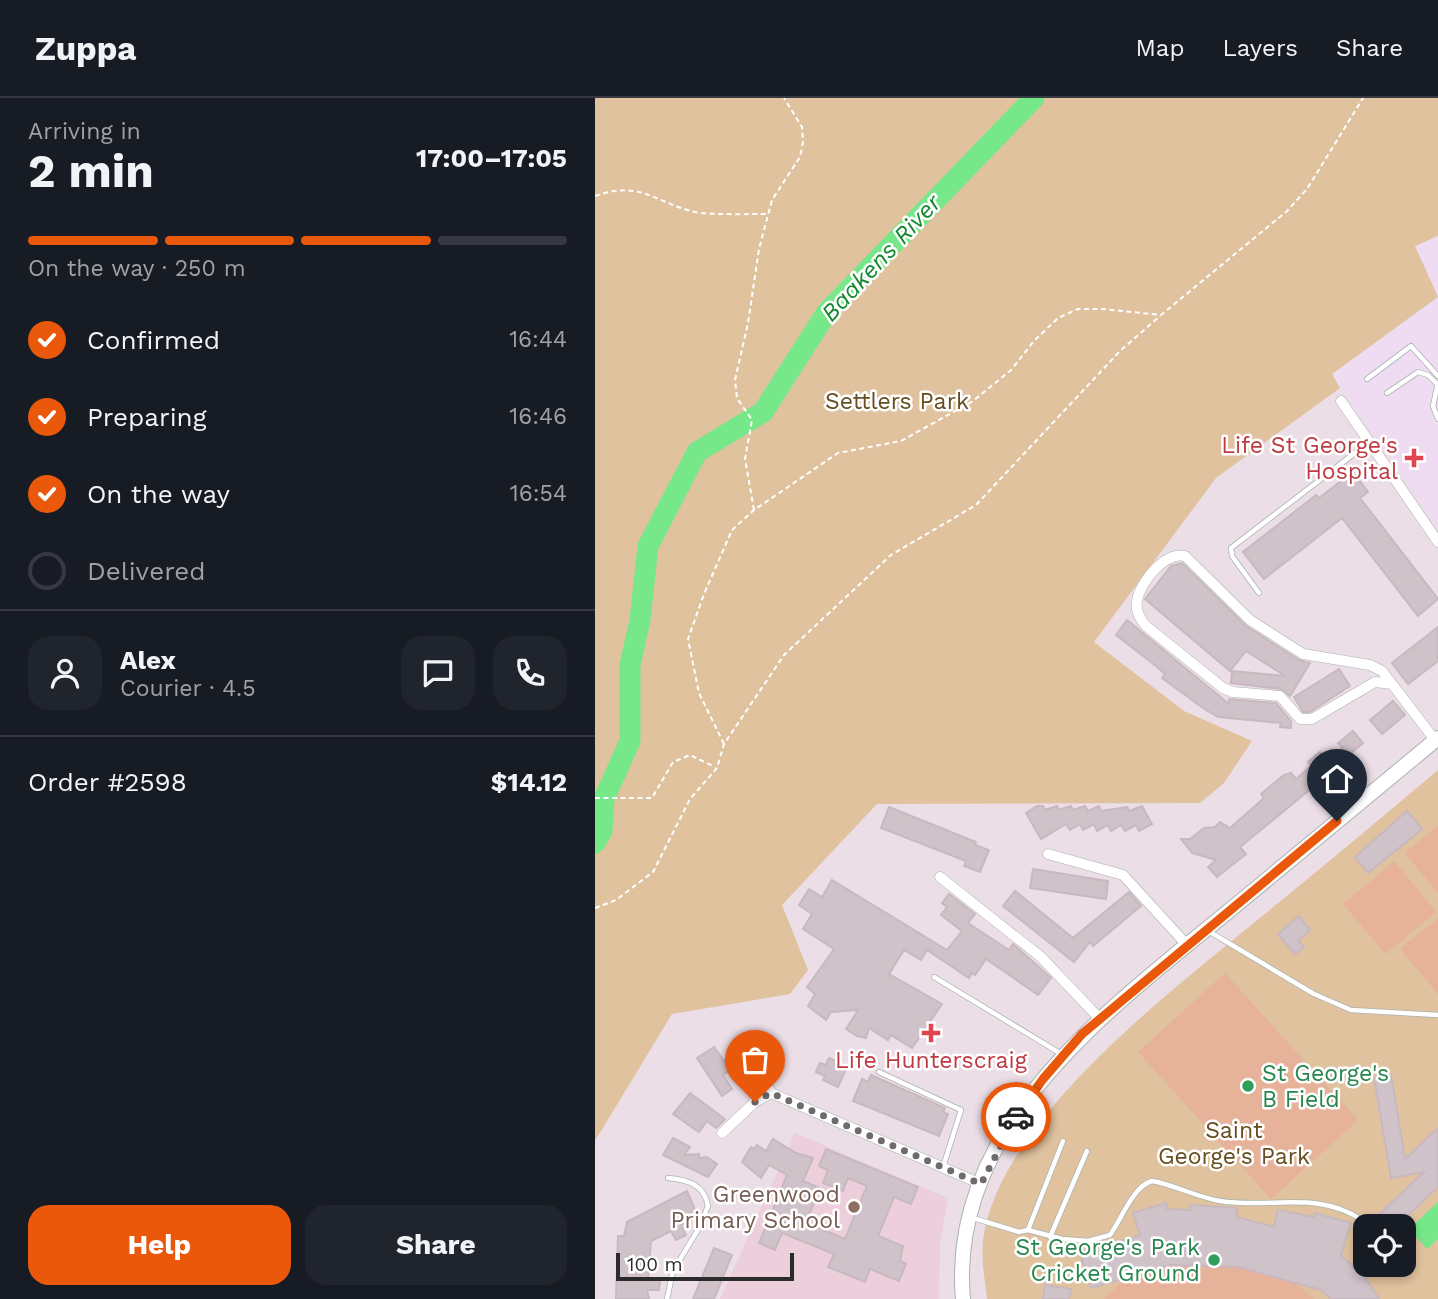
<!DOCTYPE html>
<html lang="en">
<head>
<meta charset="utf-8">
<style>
  :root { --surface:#171b24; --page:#20242c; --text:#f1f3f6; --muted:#9ea1a6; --line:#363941; --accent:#ea580c }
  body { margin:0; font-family:"Work Sans",sans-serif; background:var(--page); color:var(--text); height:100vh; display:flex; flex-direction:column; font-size:26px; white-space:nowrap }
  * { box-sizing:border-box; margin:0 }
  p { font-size:23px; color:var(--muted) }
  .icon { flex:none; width:38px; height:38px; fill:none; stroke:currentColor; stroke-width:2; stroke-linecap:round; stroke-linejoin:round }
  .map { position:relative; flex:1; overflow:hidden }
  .details { display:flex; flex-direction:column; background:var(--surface); width:595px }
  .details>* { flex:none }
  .buttons { position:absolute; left:758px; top:1116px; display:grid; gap:14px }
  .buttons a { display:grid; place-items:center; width:63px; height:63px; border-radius:14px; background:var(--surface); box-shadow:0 4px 10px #0003; font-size:35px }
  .scale { position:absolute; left:21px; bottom:18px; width:178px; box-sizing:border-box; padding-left:7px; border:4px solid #2b2b2b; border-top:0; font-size:19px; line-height:24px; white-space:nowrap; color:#2b2b2b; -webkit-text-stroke:5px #fff; paint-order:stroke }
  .pin { position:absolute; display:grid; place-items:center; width:60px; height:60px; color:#fff; margin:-72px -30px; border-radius:50% 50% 50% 0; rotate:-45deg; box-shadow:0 0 7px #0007 }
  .pin .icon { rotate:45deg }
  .courier { position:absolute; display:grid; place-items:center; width:70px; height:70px; margin:-35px; border:5px solid #ea580c; border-radius:50%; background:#fff; color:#222; box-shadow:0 2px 9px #0007 }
  .overview em { font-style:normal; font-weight:700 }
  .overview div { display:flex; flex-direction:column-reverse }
  .overview { display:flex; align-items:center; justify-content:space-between; height:119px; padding:0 28px }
  h1 { font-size:46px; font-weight:700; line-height:52px }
  .bar { display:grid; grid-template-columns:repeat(4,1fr); gap:10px 7px; align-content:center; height:84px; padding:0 28px }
  .bar i { height:9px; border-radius:5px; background:var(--line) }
  .bar .selected { background:var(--accent) }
  .bar p { grid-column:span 4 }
  .line { display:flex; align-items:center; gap:18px; padding:0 28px; border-top:2px solid var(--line) }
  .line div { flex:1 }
  .round { display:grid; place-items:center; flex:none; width:74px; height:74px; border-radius:21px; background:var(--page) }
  ol { padding:0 28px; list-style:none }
  li { display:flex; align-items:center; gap:21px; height:77px }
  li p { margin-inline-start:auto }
  li .icon { padding:7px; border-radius:50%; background:var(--accent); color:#fff; stroke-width:4 }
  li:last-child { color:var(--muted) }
  li i { width:38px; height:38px; border:4px solid var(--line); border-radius:50% }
  .cta { display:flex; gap:14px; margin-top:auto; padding:14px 28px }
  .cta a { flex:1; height:80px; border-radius:21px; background:var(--accent); color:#fff; font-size:28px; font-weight:700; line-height:80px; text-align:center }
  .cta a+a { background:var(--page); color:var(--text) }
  header { display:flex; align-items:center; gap:42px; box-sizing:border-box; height:98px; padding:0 35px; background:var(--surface); border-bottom:2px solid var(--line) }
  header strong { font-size:33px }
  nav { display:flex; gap:38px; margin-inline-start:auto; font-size:24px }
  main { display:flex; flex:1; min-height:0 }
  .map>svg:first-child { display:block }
</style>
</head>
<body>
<header>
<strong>Zuppa</strong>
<nav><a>Map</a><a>Layers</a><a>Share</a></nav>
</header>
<main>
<section class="details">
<div class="overview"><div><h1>2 min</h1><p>Arriving in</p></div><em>17:00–17:05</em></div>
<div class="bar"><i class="selected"></i><i class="selected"></i><i class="selected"></i><i></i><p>On the way · 250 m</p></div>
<ol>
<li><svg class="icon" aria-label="check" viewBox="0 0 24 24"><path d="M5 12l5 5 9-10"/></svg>Confirmed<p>16:44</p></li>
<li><svg class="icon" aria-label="check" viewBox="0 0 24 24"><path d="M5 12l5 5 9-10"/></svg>Preparing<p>16:46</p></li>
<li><svg class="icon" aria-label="check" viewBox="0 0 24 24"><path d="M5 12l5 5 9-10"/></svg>On the way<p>16:54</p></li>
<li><i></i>Delivered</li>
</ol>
<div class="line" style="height:126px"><a class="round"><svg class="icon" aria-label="person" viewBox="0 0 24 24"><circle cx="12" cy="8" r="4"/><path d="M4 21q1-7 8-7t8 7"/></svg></a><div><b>Alex</b><p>Courier · 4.5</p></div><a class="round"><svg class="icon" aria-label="chat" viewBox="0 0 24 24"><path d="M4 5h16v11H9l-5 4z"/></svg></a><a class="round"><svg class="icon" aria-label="phone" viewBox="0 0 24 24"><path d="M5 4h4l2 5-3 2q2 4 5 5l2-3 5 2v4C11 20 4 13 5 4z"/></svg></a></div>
<div class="line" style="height:91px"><div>Order #2598</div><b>$14.12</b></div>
<div class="cta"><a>Help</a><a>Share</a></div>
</section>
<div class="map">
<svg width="843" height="1201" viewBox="0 0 843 1201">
  <rect width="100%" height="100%" fill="#ecdee6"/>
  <polygon fill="#edcfdc" points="200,1035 353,1100 345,1146 344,1201 125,1201"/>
  <g fill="#efdcf2">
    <polygon points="843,138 843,197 819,148"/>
    <polygon points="843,199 843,430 737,277"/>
  </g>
  <g fill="#e0c29e" fill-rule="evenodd">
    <polygon points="0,0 843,0 843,138 820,148 843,199 737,276 745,290 621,380 499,544 589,613 657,643 629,685 605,705 282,706 187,807 213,872 195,896 77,916 0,1043"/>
    <path d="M843,672v529h-451c-2,-18 -6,-40 -4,-58 15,-122 194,-254 283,-328 58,-47 115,-95 172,-143zM770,1129h38v38h-38z"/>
  </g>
  <g fill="#e6b29a">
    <polygon points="843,727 843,795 810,755"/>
    <polygon points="799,763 841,814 791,856 748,806"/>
    <polygon points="843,820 843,896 805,851"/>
    <polygon points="630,875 763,1022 676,1101 543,954"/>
    <polygon points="577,1127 651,1130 746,1157 767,1176 743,1201 736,1201 726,1192 701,1185 719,1201 509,1201 531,1180 496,1190 485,1155"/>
  </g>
  <polygon fill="#77e889" points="843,1104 843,1141 832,1151 814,1131"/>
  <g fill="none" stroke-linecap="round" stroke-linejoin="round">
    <polyline stroke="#77e889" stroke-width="21" points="0,745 7,733 9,701 35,643 35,567 45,522 53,448 102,354 168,314 232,214 439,0"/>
  </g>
  <g fill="#cfc3c9" stroke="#c8b8bf" stroke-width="2">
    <polygon points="758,374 773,394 765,400 843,501 823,518 747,420 669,481 648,454 721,397 724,400"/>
    <polygon points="587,465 651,528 704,562 715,565 695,598 686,591 636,585 637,573 690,578 651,553 635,573 550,501 576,468"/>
    <polygon points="532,522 634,606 634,601 681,605 696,623 696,630 685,629 686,625 623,619 608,610 567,580 570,576 561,568 521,537"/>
    <polygon points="843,529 843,563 813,586 797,565"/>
    <polygon points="744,571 755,588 715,614 708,614 699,599"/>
    <polygon points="798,603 810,617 787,636 775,622"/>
    <polygon points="758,633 768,645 740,668 741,674 729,684 727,681 723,685 645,749 651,756 622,779 613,769 621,762 597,755 586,741 595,741 609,730 620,729 625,724 635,730 669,700 666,696 689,677 696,675 701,681 716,668 713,664 725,654 732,663 748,650 743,645"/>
    <polygon points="442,708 448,708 450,712 462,708 464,712 476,708 478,712 490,708 493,713 504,708 506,713 532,709 534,713 547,708 557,726 544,733 541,727 530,733 526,727 516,733 513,727 502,733 499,726 488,732 485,726 475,732 471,726 446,741 431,715"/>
    <polygon points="294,709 381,744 380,747 394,752 385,774 369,768 371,763 286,730"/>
    <polygon points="812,713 827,731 773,775 760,759"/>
    <polygon points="438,771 513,783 511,801 435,790"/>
    <polygon points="237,782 352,852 367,833 346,817 352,809 347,805 354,796 380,816 373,825 414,852 418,846 456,880 443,897 391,861 380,877 377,875 374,880 332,852 326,862 309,852 294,876 347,906 317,950 296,937 293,942 274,930 271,940 262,938 251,931 263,912 236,914 231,922 213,908 220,896 212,889 239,851 208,831 217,816 204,807 214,791 227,799"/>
    <polygon points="420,793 478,840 534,794 546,808 498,848 495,844 479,864 408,808"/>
    <polygon points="704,818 715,832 703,843 709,849 700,856 683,836"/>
    <polygon points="119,949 136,972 128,977 137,991 127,998 102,960"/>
    <polygon points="234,960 252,969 243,989 228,982 230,978 221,974 225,965 231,967"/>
    <polygon points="276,977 350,1010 348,1014 353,1016 344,1038 258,1003 267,981 273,984"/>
    <polygon points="796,977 810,1061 843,1030 843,1089 806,1124 800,1118 788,1129 781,1129 776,1124 829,1074 796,1080 779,980"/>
    <polygon points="95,995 130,1021 121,1030 112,1023 104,1034 78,1016"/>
    <polygon points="78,1040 95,1049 89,1057 104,1056 104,1060 112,1059 122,1066 113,1079 68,1057"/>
    <polygon points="178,1041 201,1055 218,1060 208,1083 225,1090 211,1125 250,1141 272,1088 253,1080 248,1093 228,1085 233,1072 224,1068 231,1051 323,1089 316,1106 299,1099 283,1138 308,1148 305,1163 311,1166 304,1183 275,1171 270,1184 233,1169 239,1156 187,1135 180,1152 164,1145 192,1077 174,1067 166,1080 147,1064 156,1049 159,1051 162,1047 171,1053"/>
    <polygon points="92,1093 103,1119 86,1127 91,1137 81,1142 76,1133 56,1143 53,1181 65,1182 64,1192 52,1192 54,1201 21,1201 23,1138 29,1138 32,1124"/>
    <polygon points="571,1105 572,1111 595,1112 595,1107 642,1110 642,1119 679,1129 683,1112 719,1119 720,1115 756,1125 746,1157 769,1178 784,1201 736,1201 726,1192 644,1169 575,1167 496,1190 485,1155 545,1137 538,1115"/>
    <polygon points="119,1150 137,1157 119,1201 98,1201"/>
    <polygon points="450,1187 476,1191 474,1201 448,1201"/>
  </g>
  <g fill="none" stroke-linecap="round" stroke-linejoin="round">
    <defs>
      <g id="lane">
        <polyline points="772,281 816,248 843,278"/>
        <polyline points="843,285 838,308 843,321"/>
        <polyline points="792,295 823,274 833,277 843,287"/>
        <polyline points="664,495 637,458 636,450 773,345"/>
        <polyline points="615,834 719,896 756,912 843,917"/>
        <polyline points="339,879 468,957"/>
        <polyline points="284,974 366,1012 348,1069"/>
        <path d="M378,1120l46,14 9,-2 34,9 26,2 22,-6c12,-16 22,-48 42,-54 23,4 44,16 68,20 51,8 97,-11 142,19"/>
        <polyline points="433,1132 468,1043"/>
        <polyline points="455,1139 492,1053"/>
        <path d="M72,1201l6,-28 26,-43 9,-22c-4,-22 -20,-26 -40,-28"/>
      </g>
      <g id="street">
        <polyline points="746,303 843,444"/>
        <path d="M797,586l-17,-2 -63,37h-12l-20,-23 -47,-4 -10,-4 -77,-62c-6,-7 -11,-15 -9,-25 3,-19 28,-50 48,-45l65,64 53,34 67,11 12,6 53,69"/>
        <polyline points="453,756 528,777 592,847"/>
        <polyline points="345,779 446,859 505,921"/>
        <polyline points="149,949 176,995"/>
        <polyline points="127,1035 160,1004 176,995 386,1086"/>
      </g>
      <path id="secondary" d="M368,1201c-16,-174 149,-292 267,-389 69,-57 139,-115 208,-172"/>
    </defs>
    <use href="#lane" stroke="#a8b3af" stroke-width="6"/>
    <use href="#street" stroke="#a8b3af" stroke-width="11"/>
    <use href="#secondary" stroke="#a8b3af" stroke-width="16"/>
    <g stroke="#fff" stroke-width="2" stroke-dasharray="5 3.5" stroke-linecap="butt">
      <path d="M0,98c45,-16 59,6 100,16 13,3 56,2 72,2"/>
      <polyline points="159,412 150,361 157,322 142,300 140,282 153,225 164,151 177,102 205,59 208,44 207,29 189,0"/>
      <polyline points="129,646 104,595 93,541 109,496 137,432 159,412 243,355 306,343 378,303 416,272 439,243 463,220 483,211 508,211 566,217 692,113 712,91 768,0"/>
      <polyline points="0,700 57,700 78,664 95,657 120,669"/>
      <polyline points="0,810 21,802 58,774 95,701 122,670 129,646 189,557 296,457 381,407 525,253 565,218"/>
    </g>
    <use href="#lane" stroke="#fff" stroke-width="4.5"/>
    <use href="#street" stroke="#fff" stroke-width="10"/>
    <use href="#secondary" stroke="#fff" stroke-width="14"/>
  </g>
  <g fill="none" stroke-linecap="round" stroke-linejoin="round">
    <polyline stroke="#6f6a6c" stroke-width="7" stroke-dasharray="0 12.6" points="160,1004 176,995 386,1086 421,1019"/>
    <polyline stroke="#ea580c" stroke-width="9" points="421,1019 448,981 487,936 742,723"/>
  </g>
  <g fill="#e0444e" stroke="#fff" stroke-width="2.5">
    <path d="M815.5 349.5h7v7h7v7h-7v7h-7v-7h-7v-7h7z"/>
    <path d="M332.5 924.5h7v7h7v7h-7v7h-7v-7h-7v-7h7z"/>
  </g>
  <g fill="#2e9e5b" stroke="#fff" stroke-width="2.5">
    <circle cx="653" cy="988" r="7"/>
    <circle cx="619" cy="1162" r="7"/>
  </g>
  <circle fill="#8d6e63" stroke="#fff" stroke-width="2.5" cx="259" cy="1109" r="7"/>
  <g text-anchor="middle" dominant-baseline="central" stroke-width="5" stroke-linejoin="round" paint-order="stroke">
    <g font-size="23" fill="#654e1f" stroke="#fff">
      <text x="302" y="303">Settlers Park</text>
      <text x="639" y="1032">Saint<tspan x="639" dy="26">George's Park</tspan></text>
    </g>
    <g font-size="23" fill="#be3a42" stroke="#fff" text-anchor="end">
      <text x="803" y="347">Life St George's<tspan x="803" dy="26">Hospital</tspan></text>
      <text x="336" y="962" text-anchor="middle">Life Hunterscraig</text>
    </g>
    <g font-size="23" fill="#27864d" stroke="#fff" text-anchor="start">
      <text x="667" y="975">St George's<tspan x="667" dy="26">B Field</tspan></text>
      <text x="605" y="1149" text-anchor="end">St George's Park<tspan x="605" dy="26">Cricket Ground</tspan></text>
    </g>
    <g font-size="23" fill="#785e54" stroke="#fff" text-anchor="end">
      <text x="245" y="1096">Greenwood<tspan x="245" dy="26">Primary School</tspan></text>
    </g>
    <g font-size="24" font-style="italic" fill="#158930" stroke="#fff">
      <text transform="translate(286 160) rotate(-47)">Baakens River</text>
    </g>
  </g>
</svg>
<div class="buttons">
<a><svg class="icon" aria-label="locate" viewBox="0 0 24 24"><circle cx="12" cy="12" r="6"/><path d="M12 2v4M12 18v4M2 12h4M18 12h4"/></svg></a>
</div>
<div class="scale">100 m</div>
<div class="pin" style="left:160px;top:1004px;background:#ea580c"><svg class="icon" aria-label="bag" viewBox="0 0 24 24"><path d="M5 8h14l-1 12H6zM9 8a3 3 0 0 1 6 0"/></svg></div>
<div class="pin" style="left:742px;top:723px;background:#1f2937"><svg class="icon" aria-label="home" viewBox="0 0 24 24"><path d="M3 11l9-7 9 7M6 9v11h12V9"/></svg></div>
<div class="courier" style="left:421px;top:1019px"><svg class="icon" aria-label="car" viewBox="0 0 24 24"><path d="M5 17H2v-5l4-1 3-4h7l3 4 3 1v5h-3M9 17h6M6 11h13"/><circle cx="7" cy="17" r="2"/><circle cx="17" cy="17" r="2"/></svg></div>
</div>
</main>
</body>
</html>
